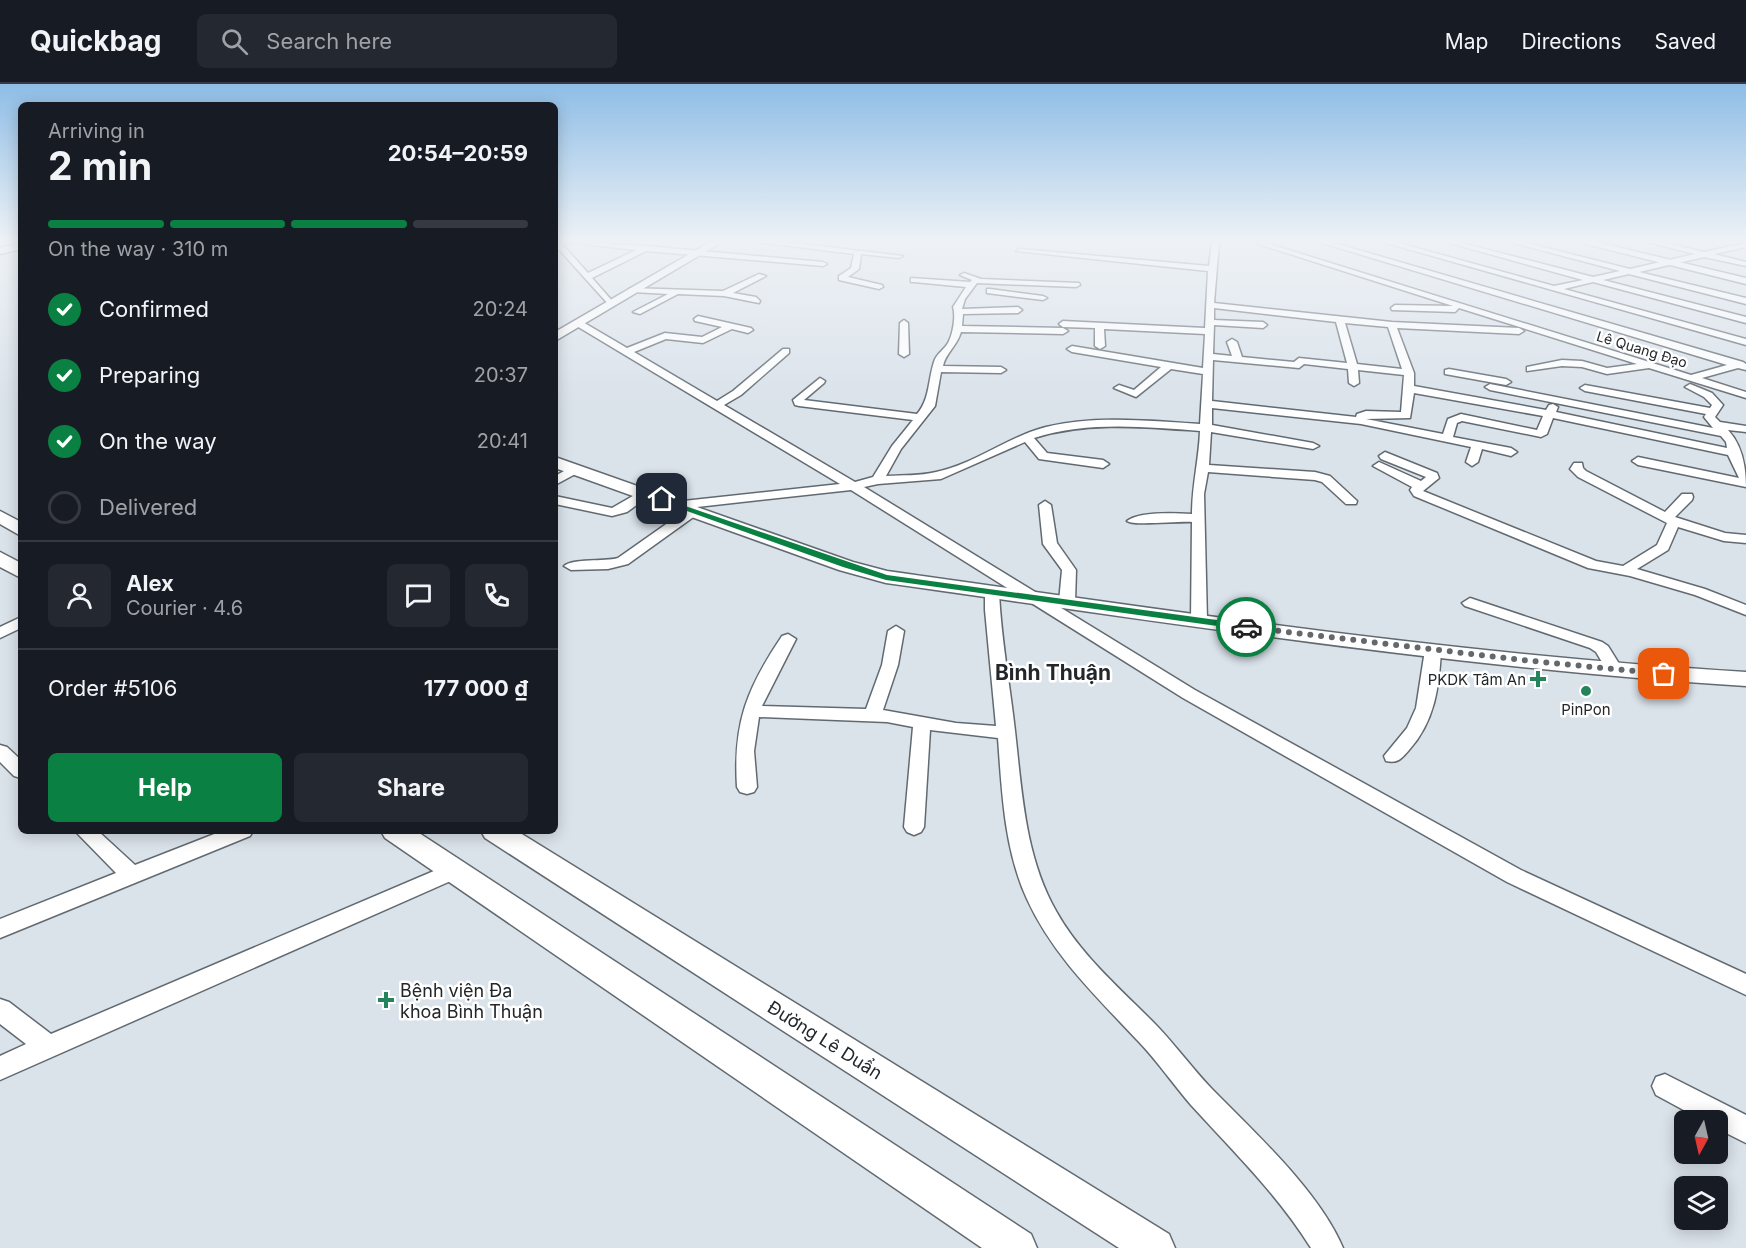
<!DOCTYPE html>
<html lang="en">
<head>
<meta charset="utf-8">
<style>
  :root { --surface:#171b24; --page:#242831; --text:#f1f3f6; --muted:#9ea1a6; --line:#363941; --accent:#0b8043 }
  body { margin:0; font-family:Inter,sans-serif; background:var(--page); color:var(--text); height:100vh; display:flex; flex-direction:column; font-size:22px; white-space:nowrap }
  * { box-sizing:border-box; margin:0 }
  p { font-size:20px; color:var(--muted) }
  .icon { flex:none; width:33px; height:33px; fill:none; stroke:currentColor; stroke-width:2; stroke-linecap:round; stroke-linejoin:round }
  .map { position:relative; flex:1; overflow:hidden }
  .side { position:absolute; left:18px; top:18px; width:540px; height:732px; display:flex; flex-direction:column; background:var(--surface); border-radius:9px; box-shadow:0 3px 15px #0003 }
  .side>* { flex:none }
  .needle { width:39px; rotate:188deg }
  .tools { position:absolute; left:1674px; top:1026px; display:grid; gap:12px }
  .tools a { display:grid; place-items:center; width:54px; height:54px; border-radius:9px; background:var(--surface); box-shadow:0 3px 15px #0003; font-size:30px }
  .pin { position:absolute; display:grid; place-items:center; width:51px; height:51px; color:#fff; margin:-26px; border-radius:12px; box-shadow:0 3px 9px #0006 }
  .courier { position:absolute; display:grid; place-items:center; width:60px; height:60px; margin:-30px; border:4px solid #0b8043; border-radius:50%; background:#fff; color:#222; box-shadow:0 2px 8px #0007 }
  .summary em { font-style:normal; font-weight:700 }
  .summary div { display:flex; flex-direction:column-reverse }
  .summary { display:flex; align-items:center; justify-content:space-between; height:102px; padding:0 30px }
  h1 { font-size:39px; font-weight:700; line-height:45px }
  .bar { display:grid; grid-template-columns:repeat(4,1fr); gap:9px 6px; align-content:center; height:72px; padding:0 30px }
  .bar i { height:8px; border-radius:4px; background:var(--line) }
  .bar .active { background:var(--accent) }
  .bar p { grid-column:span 4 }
  .line { display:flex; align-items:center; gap:15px; padding:0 30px; border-top:2px solid var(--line) }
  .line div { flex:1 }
  .round { display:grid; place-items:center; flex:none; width:63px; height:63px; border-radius:9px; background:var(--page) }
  ol { padding:0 30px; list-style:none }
  li { display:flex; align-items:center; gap:18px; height:66px }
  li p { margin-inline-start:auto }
  li .icon { padding:6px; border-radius:50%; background:var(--accent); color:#fff; stroke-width:4 }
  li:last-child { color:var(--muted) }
  li i { width:33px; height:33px; border:3px solid var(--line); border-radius:50% }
  .cta { display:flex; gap:12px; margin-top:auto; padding:12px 30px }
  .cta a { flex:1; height:69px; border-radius:9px; background:var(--accent); color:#fff; font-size:24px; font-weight:700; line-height:69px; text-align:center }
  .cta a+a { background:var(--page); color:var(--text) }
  header { display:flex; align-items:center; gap:36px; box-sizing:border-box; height:84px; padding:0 30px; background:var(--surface); border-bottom:2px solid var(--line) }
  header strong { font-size:28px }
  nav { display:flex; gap:33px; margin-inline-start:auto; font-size:21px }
  .search { width:420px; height:54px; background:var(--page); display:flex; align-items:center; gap:15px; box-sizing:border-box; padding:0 21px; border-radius:9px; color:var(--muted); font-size:22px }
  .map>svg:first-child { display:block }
</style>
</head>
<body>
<header>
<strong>Quickbag</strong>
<div class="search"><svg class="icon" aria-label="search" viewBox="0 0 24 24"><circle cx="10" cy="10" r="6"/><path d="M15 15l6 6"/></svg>Search here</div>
<nav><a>Map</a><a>Directions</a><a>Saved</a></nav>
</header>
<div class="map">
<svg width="1746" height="1164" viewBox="0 0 1746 1164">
  <rect width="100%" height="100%" fill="#dae2ea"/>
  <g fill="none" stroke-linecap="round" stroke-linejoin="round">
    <defs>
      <g id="street">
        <polygon points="555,158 560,158 588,189 636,166 566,158 646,162 823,178 827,180 823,182 646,167 592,194 614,219 610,222 555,161"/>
        <polygon points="759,158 786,158 903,172 899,174 861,170 859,185 848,193 882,201 883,203 879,205 839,196 839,192 851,184 854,170"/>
        <path d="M1212,158h7l-5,61 178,19 127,6 5,3 -5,3 -122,-6 17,45v13l132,24 3,-5 4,-1 5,3 -2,5 171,36 -1,-6 -5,-6 -231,-46 -5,-3 5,-3 223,44 -9,-11 2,-3 -121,-23 -5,-3 5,-3 125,23 2,-3 -8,-8 -19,-10 5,-3 22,9 11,12 -8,12 5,5 26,4v6l-18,-2c14,15 18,36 18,57l-108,-22 -6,-4 6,-4 101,21 -11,-23 -175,-37 -6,16 -6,3 -79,-16 -5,2 -4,14 58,11 6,4 -6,4 -29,-7 -4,13 -6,4 -6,-4 5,-15 -110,-23 -149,-16v17l101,18 6,3 -6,3 -102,-17 -2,33 106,7 15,4 27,25 -1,3h-10l-24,-22 -7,-2 -107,-8 -4,22 3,127 -8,5 -8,-5 1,-99c-13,-1 -59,4 -65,-1 12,-10 49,-8 65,-7 0,-29 7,-55 8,-83 -55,-4 -113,-10 -166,7l13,15 56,7 6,4 -6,4 -64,-9 -14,-17 -84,37 -63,5 -14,3 331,203 326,180 225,104v21l-239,-113 -324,-184 -332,-208 -154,17 4,3 -2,3 -71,51 -20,5 -37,1 -7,-4c9,-8 40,-4 54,-8l71,-50h-15l-1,-3 1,-3 166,-18 -265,-159v-4h6l46,27 38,-15 37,4 20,-10 -27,-6 -1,-2 4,-3 53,12 2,2 -5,3 -16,-4 -29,14 -37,-4 -32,13 83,49 16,-10 50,-42h6v4l-48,42 -17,10 131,77 18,-5 19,-31 21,-26 -114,-14 -4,-1 -2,-5 27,-22 5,3 -1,2 -20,17 113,14c13,-15 11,-34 17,-52 2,-8 10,-12 14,-19 5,-9 8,-27 5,-36l13,-20 -52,-5h-3v-4l59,4 2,-2 -12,-5 4,-2 17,6 98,4 1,2 -4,2 -99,-4 -12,16 -3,10 56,-2 4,3 -4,3 -55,1 -1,12 101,2 5,3 -5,3 -102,-2c-4,14 -16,22 -18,34l58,1 5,3 -5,3 -60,-1 -6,34 -34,43 -15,27c16,-1 34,0 50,-4 39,-8 71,-35 110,-45 50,-12 104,-6 154,-3l3,-50 -32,-5 -35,28 -22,-9 5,-3 15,5 27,-23 -89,-15 -5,-3 5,-3 131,22 2,-34 -101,-5 1,17 -5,3 -5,-3v-18l-32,-1 -4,-3 4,-3 142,7 3,-57 -192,-20 4,-2 189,17zM1214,224l122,14 11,41 -48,-5 -5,4 -52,-5 -5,-15 -5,-3 -5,3 5,14 -19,-2 1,-29 49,3 4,-3 -4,-3 -49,-2zM1345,239l43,4 14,42 -45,-5zM1213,276l86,8 5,-4 44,5 1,14 5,3 5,-3 -1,-13 46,5 -3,37 -35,-1 -9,3 -1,3 -144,-16zM1414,309l129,23 -6,14 -76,-16 -13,5 -5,15 -77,-15 44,-1z"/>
        <polygon points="1252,158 1263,158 1691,291 1727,281 1319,158 1331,158 1743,278 1746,280 1746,286 1738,284 1702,294 1746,308 1746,314 1649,284 1607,290 1582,283 1562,282 1527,287 1527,283 1562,276 1582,277 1607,284 1637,280 1459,224 1455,228 1392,226 1391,224 1395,221 1453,222"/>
        <polygon points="1383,158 1395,158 1554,202 1583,196 1446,158 1458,158 1593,193 1620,187 1510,158 1523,158 1630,185 1695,170 1647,158 1661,158 1704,168 1746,159 1746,163 1714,170 1746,178 1746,182 1704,173 1639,188 1746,214 1746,220 1629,190 1603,196 1746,233 1746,239 1593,198 1564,205 1746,255 1746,261"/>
        <polygon points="759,190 766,192 733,209 756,213 760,217 759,219 724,212 678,210 640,230 633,228 668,210 633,208 629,206 630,204 723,207"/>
        <polygon points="990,205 1043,212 1047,214 1043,216 987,209 987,205"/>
        <polygon points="904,236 908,239 909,270 904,273 899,270 900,239"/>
        <polygon points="1449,285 1506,295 1511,298 1506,301 1445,290 1445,286"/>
        <polygon points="1385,368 1437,389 1439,394 1423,407 1596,477 1623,482 1657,461 1667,439 1578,393 1570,385 1574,379 1582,379 1583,384 1586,387 1665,428 1682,410 1692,410 1693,413 1692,416 1675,433 1725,449 1746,451 1746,459 1724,457 1678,443 1668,466 1637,485 1705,505 1746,521 1746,531 1695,511 1630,492 1588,484 1414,412 1410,406 1412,403 1373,382 1379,378 1421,397 1426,393 1381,375 1379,372"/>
        <polygon points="575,381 581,385 579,388 555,401 555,392"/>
        <polygon points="645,405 651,409 649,412 627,428 612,432 555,420 555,412 612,424"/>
        <polygon points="1045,417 1051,421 1057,459 1076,486 1075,518 1067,523 1059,518 1062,486 1043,460 1039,421"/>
        <path d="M992,504l7,4c2,47 11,93 16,139 7,62 10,125 41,180 25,45 66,79 101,115 19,20 35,42 54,62 43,44 108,103 132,160h-32c-33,-53 -78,-97 -120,-143 -18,-21 -33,-43 -52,-63 -42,-45 -86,-86 -112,-143 -23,-50 -25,-107 -29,-161l-68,-8 -6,97 -3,5 -7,3 -7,-3 -3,-5 9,-100 -26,-5 -128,-5 -5,34 3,36 -3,5 -7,2 -7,-2 -3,-5c-4,-64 10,-99 45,-151l6,-2 8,5 -34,67 104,3 16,-44 6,-34 8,-5 8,5 -6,34 -15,45 73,13 40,3 -11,-116v-18z"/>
        <polygon points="1470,514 1602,558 1608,562 1623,586 1621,590 1609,590 1596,568 1590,564 1465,522 1462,519"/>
        <polygon points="21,533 21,544 0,554 0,543"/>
        <path d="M1433,561l8,5c-2,37 -6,71 -32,100 -7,8 -11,14 -23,11l-2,-5 23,-28 9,-20 9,-58z"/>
        <polygon points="0,661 7,663 21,676 21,694 14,692 0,678"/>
        <polygon points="75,747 98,747 135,781 222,747 253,747 250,752 0,854 0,835 116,789"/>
        <polygon points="455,778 462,780 466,786 462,792 0,996 0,972 26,960 0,940 0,915 9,918 51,950"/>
        <polygon points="1665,990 1746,1031 1746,1059 1718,1045 1718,1036 1702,1036 1656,1011 1652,1002 1656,993"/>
      </g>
      <g id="secondary">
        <polygon points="710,158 722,158 555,257 555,248"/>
        <polygon points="1578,158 1596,158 1746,194 1746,200"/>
        <polygon points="21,159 21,165 0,170 0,164"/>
        <path d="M555,373l298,105 34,9c285,40 571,84 859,101v14c-288,-18 -575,-63 -860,-103l-47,-13 -284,-102z"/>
        <polygon points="0,427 21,438 21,452 0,440"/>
        <polygon points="0,468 21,479 21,494 0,483"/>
        <polygon points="381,747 416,747 1031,1150 1037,1164 982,1164 385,754"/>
        <polygon points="481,747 517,747 1169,1150 1175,1164 1119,1164 485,754"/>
      </g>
    </defs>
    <use href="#street" stroke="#626a71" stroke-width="3"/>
    <use href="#secondary" stroke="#626a71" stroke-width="3"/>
    <use href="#street" fill="#fff" fill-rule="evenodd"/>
    <use href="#secondary" fill="#fff" fill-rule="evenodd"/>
  </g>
  <linearGradient id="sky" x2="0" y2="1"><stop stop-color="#8ebde6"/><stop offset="0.49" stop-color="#eef2f6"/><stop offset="1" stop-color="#eef2f6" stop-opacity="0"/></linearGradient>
  <rect width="1746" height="321" fill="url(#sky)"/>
  <polygon fill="#0b8043" points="659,413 887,491 1246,540 1251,543 1246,546 886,496 843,483 659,417"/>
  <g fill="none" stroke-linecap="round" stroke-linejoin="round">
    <polyline stroke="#63686d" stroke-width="6" stroke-dasharray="0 10.8" points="1246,543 1522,576 1664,590"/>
  </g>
  <g fill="#25845b" stroke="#fff" stroke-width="2">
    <path d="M1535 586h6v6h6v6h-6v6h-6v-6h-6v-6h6z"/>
    <circle cx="1586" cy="607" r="6"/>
    <path d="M383 907h6v6h6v6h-6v6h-6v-6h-6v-6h6z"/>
  </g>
  <g text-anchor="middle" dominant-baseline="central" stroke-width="5" stroke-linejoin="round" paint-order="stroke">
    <g font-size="14" fill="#232729" stroke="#fff">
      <text transform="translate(1642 265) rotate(17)">Lê Quang Đạo</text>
    </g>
    <g font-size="15" fill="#232729" stroke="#fff" text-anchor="end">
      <text x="1526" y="595">PKDK Tâm An</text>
      <text x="1586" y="625" text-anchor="middle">PinPon</text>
    </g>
    <g font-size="18" fill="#232729" stroke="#fff" text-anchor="start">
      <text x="400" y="906">Bệnh viện Đa<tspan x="400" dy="21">khoa Bình Thuận</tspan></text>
    </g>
    <g font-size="18" fill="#232729" stroke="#fff">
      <text transform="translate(825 956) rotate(32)">Đường Lê Duẩn</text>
    </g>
    <g font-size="21" font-weight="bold" fill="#232729" stroke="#fff">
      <text x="1053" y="588">Bình Thuận</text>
    </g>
  </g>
</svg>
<div class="tools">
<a><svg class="needle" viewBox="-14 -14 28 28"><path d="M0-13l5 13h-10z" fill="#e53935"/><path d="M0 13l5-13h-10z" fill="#9ea1a6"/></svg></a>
<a><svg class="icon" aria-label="layers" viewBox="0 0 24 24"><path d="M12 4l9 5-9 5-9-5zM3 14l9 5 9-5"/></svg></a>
</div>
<div class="pin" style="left:1664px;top:590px;background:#ea580c"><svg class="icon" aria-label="bag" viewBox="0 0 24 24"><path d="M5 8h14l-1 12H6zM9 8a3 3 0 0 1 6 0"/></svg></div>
<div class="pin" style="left:662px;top:415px;background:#1f2937"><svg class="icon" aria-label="home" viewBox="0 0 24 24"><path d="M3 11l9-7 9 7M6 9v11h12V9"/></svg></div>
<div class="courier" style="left:1246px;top:543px"><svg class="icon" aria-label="car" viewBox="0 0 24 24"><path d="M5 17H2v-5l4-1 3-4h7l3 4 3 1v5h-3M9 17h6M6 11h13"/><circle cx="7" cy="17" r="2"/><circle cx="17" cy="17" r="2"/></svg></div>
<section class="side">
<div class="summary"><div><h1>2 min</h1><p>Arriving in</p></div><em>20:54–20:59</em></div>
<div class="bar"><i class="active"></i><i class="active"></i><i class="active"></i><i></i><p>On the way · 310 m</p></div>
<ol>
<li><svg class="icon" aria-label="check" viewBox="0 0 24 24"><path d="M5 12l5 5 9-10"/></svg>Confirmed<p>20:24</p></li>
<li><svg class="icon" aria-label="check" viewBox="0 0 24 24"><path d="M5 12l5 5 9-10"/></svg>Preparing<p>20:37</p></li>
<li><svg class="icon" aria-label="check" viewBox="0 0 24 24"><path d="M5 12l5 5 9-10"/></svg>On the way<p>20:41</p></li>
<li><i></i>Delivered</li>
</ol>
<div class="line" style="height:108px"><a class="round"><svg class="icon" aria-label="person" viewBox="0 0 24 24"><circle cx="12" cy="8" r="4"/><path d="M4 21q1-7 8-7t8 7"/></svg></a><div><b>Alex</b><p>Courier · 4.6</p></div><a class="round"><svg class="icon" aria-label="chat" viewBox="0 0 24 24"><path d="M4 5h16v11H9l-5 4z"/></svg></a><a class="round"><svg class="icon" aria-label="phone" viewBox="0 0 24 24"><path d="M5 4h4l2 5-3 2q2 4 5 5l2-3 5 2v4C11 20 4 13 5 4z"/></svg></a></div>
<div class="line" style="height:78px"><div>Order #5106</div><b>177 000 ₫</b></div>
<div class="cta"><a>Help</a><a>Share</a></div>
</section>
</div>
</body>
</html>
